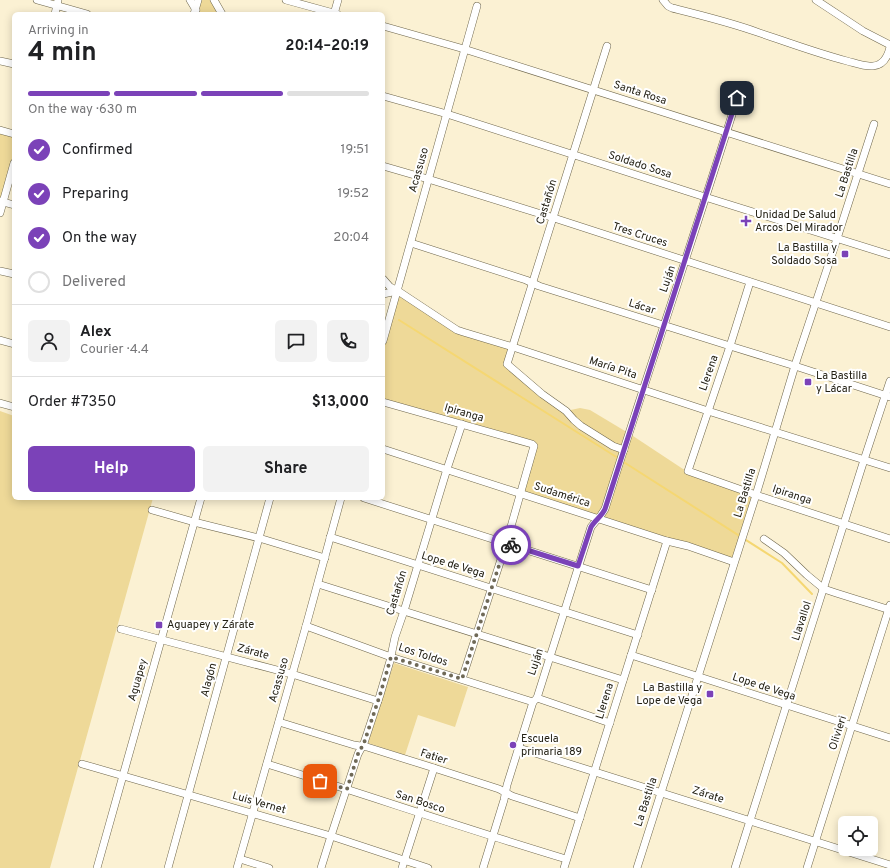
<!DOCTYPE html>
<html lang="en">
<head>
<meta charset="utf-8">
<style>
  :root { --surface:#fff; --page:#f2f2f2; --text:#202124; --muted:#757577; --line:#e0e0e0; --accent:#7b42b8 }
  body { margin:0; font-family:Overpass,sans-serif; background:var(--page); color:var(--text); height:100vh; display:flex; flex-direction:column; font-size:15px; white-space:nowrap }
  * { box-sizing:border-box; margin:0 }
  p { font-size:13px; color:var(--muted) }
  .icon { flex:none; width:22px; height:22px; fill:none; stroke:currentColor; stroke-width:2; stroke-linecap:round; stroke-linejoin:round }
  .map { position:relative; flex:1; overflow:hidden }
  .sheet { position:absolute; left:12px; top:12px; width:373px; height:488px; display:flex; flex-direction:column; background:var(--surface); border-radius:6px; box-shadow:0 2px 10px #0003 }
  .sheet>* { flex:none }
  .buttons { position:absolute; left:838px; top:816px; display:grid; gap:8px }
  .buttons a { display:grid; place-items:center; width:40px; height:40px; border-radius:6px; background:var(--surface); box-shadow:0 2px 10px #0003; font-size:20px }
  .pin { position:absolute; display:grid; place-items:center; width:34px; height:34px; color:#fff; margin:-17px; border-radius:8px; box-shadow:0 2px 6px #0006 }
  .courier { position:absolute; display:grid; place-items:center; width:40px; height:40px; margin:-20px; border:3px solid #7b42b8; border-radius:50%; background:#fff; color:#222; box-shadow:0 1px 5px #0007 }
  .overview em { font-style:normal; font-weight:700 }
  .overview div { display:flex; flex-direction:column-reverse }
  .overview { display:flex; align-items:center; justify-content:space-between; height:68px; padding:0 16px }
  h1 { font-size:26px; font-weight:700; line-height:30px }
  .bar { display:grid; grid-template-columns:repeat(4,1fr); gap:6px 4px; align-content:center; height:48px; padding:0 16px }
  .bar i { height:5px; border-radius:3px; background:var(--line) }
  .bar .selected { background:var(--accent) }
  .bar p { grid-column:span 4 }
  .line { display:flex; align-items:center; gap:10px; padding:0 16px; border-top:1px solid var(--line) }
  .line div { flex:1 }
  .round { display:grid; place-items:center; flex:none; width:42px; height:42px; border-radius:6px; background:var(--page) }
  ol { padding:0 16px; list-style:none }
  li { display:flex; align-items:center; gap:12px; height:44px }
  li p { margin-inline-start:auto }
  li .icon { padding:4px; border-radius:50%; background:var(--accent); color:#fff; stroke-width:4 }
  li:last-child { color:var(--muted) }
  li i { width:22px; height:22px; border:2px solid var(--line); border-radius:50% }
  .primary-button { display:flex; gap:8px; margin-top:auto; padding:8px 16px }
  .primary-button a { flex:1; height:46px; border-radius:6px; background:var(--accent); color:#fff; font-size:16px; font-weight:700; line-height:46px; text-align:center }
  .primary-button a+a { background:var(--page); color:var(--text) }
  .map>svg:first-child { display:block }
</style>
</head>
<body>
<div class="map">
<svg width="890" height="868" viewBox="0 0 890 868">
  <rect width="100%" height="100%" fill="#fbf1d3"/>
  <g fill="#eed998">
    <polygon points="201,0 210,0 219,14 198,14"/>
    <polygon points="0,130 14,134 14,163 0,201"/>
    <polygon points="398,291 457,330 513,347 507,364 566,411 580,408 590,410 630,434 683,469 756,495 734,562 521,493 534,446 383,402 383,341"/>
    <polygon points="0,411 14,416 14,498 153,498 50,868 0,868"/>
    <polygon points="394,663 468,687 455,727 418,715 405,755 368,743"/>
  </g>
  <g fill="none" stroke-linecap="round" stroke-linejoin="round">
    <g stroke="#f5d772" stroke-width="2">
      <polyline points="399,320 618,458"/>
      <polyline points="622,461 782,563 812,594"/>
    </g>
    <defs>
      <g id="minor">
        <polyline points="37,0 87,14"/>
        <polyline points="190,0 196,10"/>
        <polyline points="214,0 222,14"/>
        <polyline points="286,0 337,14"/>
        <path d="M663,0l5,6 4,2c28,7 57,14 85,24 30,10 59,21 90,29 8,2 18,6 26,5 11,-1 15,-10 17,-19"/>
        <polyline points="816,0 863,31 890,45"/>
        <polyline points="55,14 58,0"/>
        <polyline points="194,14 198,0"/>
        <polyline points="334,14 338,0"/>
        <polyline points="383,26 464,49 890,184"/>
        <polyline points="607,46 507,364 542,394 566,411 574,420 581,426 613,446 624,450"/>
        <polyline points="0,61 14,64"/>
        <polyline points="383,96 447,114 705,197 890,255"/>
        <polyline points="0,130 14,134"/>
        <polyline points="383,166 428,179 554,218 890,327"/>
        <polyline points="0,201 14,205"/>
        <polyline points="0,213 14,163"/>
        <polyline points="411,243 526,280 539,286 730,346 795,366 890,397"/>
        <polyline points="0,271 14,274"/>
        <polyline points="383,279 390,287 398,291 457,330 463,332 513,347 708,411 890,468"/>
        <polyline points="750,282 730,346 688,471 756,495 890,539"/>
        <polyline points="383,294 397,291"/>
        <polyline points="0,340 14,344"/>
        <polyline points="383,341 477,6"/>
        <polyline points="383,402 532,444 534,446 506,544 462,679"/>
        <polyline points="0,403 14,407"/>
        <polyline points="383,449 667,541 688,546 734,562"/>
        <polyline points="364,498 652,590"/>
        <polyline points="152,510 194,522 259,538 325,558"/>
        <polyline points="330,537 638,635"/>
        <polyline points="764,539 784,553 807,575 824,589 836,593 890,610"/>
        <polyline points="318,584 623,680"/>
        <polyline points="306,626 391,657 533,702"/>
        <polyline points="121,629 292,674 378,701"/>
        <polyline points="631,655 890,738"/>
        <polyline points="537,698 610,723"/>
        <polyline points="279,722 354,745 367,747 434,768 499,789 512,796 580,818"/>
        <polyline points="519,748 890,865"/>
        <polyline points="82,764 331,836 428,868"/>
        <path d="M267,764c100,31 199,65 299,95"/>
        <polyline points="240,859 269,868"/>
        <polyline points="97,868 201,498"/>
        <polyline points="168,868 270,498"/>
        <polyline points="237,868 306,626 341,498"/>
        <polyline points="321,868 331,836 358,754 364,743 380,695 390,661 395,637 404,611 447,469 462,424"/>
        <polyline points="402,868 434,768"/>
        <path d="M483,868l21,-68 3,-15 26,-83 4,-4 54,-171 10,-12 4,-6c44,-141 92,-281 136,-423"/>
        <polyline points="564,868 667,541"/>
        <polyline points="637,868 756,495 797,359 833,251 874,124"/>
        <polyline points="735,868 864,460 890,381"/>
        <polyline points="807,868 890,605"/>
      </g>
    </defs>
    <use href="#minor" stroke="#6e664b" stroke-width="8"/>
    <use href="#minor" stroke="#fff" stroke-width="7"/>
  </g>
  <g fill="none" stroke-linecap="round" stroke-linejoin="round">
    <polyline stroke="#6f6957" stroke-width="4" stroke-dasharray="0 7.2" points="320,781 347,789 358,754 364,743 380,695 391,657 462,679 506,544 511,545"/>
    <path stroke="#7b42b8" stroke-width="5" d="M511,545l67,21 13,-39c4,-7 11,-11 14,-18l132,-411"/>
  </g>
  <g fill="#7b42b8" stroke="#fff" stroke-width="1.5">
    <path d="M744 215h4v4h4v4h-4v4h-4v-4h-4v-4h4z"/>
    <rect x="841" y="250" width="8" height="8" rx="2"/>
    <rect x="804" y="378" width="8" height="8" rx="2"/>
    <rect x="155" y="621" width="8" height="8" rx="2"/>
    <rect x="706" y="690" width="8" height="8" rx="2"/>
    <circle cx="513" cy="745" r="4"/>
  </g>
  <g text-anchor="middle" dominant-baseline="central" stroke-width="4" stroke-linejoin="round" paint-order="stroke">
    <g font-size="11" fill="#232014" stroke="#fff">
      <text transform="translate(640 93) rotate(18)">Santa Rosa</text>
      <text transform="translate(640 165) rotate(18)">Soldado Sosa</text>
      <text transform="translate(419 170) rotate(-74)">Acassuso</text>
      <text transform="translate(847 173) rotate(-72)">La Bastilla</text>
      <text transform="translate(547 202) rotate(-73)">Castañón</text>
      <text transform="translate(640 235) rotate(18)">Tres Cruces</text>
      <text transform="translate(668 279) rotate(-71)">Luján</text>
      <text transform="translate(642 307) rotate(17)">Lácar</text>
      <text transform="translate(613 368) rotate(18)">María Pita</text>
      <text transform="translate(709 373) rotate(-71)">Llerena</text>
      <text transform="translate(464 413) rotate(16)">Ipiranga</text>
      <text transform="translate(745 493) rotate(-73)">La Bastilla</text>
      <text transform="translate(562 495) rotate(18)">Sudamérica</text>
      <text transform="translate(792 495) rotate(18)">Ipiranga</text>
      <text transform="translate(453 565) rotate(17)">Lope de Vega</text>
      <text transform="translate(397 593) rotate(-73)">Castañón</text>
      <text transform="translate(802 621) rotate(-72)">Llavallol</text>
      <text transform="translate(253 652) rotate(15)">Zárate</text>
      <text transform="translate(423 655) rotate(18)">Los Toldos</text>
      <text transform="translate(536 662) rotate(-72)">Luján</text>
      <text transform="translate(138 680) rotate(-74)">Aguapey</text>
      <text transform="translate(209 680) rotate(-75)">Alagón</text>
      <text transform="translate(279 680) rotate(-74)">Acassuso</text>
      <text transform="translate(764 687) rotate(18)">Lope de Vega</text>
      <text transform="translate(605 701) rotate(-73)">Llerena</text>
      <text transform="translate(838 733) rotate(-72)">Olivieri</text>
      <text transform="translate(434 757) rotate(18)">Fatier</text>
      <text transform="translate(708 795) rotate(18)">Zárate</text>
      <text transform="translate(420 802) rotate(18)">San Bosco</text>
      <text transform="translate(646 802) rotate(-72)">La Bastilla</text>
      <text transform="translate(259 803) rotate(16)">Luis Vernet</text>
    </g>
    <g font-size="11" fill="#232014" stroke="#fff" text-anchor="start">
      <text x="755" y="215">Unidad De Salud<tspan x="755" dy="13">Arcos Del Mirador</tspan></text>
      <text x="837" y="248" text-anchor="end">La Bastilla y<tspan x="837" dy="13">Soldado Sosa</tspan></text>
      <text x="816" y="376">La Bastilla<tspan x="816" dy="13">y Lácar</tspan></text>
      <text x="167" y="625">Aguapey y Zárate</text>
      <text x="702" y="688" text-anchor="end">La Bastilla y<tspan x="702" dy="13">Lope de Vega</tspan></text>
      <text x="521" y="739">Escuela<tspan x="521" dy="13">primaria 189</tspan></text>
    </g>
  </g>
</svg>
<div class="buttons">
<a><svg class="icon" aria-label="locate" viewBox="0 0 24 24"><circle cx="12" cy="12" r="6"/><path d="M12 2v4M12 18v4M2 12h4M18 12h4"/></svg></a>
</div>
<div class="pin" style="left:320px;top:781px;background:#ea580c"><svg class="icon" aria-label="bag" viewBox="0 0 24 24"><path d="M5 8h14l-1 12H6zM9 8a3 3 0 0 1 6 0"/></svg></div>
<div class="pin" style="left:737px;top:98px;background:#1f2937"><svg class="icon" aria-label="home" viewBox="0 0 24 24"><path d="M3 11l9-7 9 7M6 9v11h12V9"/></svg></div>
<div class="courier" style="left:511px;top:545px"><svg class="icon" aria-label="bike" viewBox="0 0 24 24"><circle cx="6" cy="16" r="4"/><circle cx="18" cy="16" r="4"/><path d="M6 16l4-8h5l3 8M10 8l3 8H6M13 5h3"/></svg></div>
<section class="sheet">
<div class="overview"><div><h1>4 min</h1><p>Arriving in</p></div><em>20:14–20:19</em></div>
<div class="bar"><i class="selected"></i><i class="selected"></i><i class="selected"></i><i></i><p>On the way · 630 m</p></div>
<ol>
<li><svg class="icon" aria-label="check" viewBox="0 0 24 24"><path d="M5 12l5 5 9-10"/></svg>Confirmed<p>19:51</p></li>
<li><svg class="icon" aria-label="check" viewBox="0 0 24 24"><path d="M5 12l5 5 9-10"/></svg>Preparing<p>19:52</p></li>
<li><svg class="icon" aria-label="check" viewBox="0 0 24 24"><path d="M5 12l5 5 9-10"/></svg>On the way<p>20:04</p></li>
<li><i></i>Delivered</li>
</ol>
<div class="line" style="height:72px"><a class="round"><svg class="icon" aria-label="person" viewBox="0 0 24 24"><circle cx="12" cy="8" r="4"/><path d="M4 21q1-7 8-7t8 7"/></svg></a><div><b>Alex</b><p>Courier · 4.4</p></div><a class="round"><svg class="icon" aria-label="chat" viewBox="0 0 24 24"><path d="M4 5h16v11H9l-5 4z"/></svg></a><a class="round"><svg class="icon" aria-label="phone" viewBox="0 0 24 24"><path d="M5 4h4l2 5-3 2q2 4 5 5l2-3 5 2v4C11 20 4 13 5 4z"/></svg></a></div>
<div class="line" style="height:52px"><div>Order #7350</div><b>$13,000</b></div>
<div class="primary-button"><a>Help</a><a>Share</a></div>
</section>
</div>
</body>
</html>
